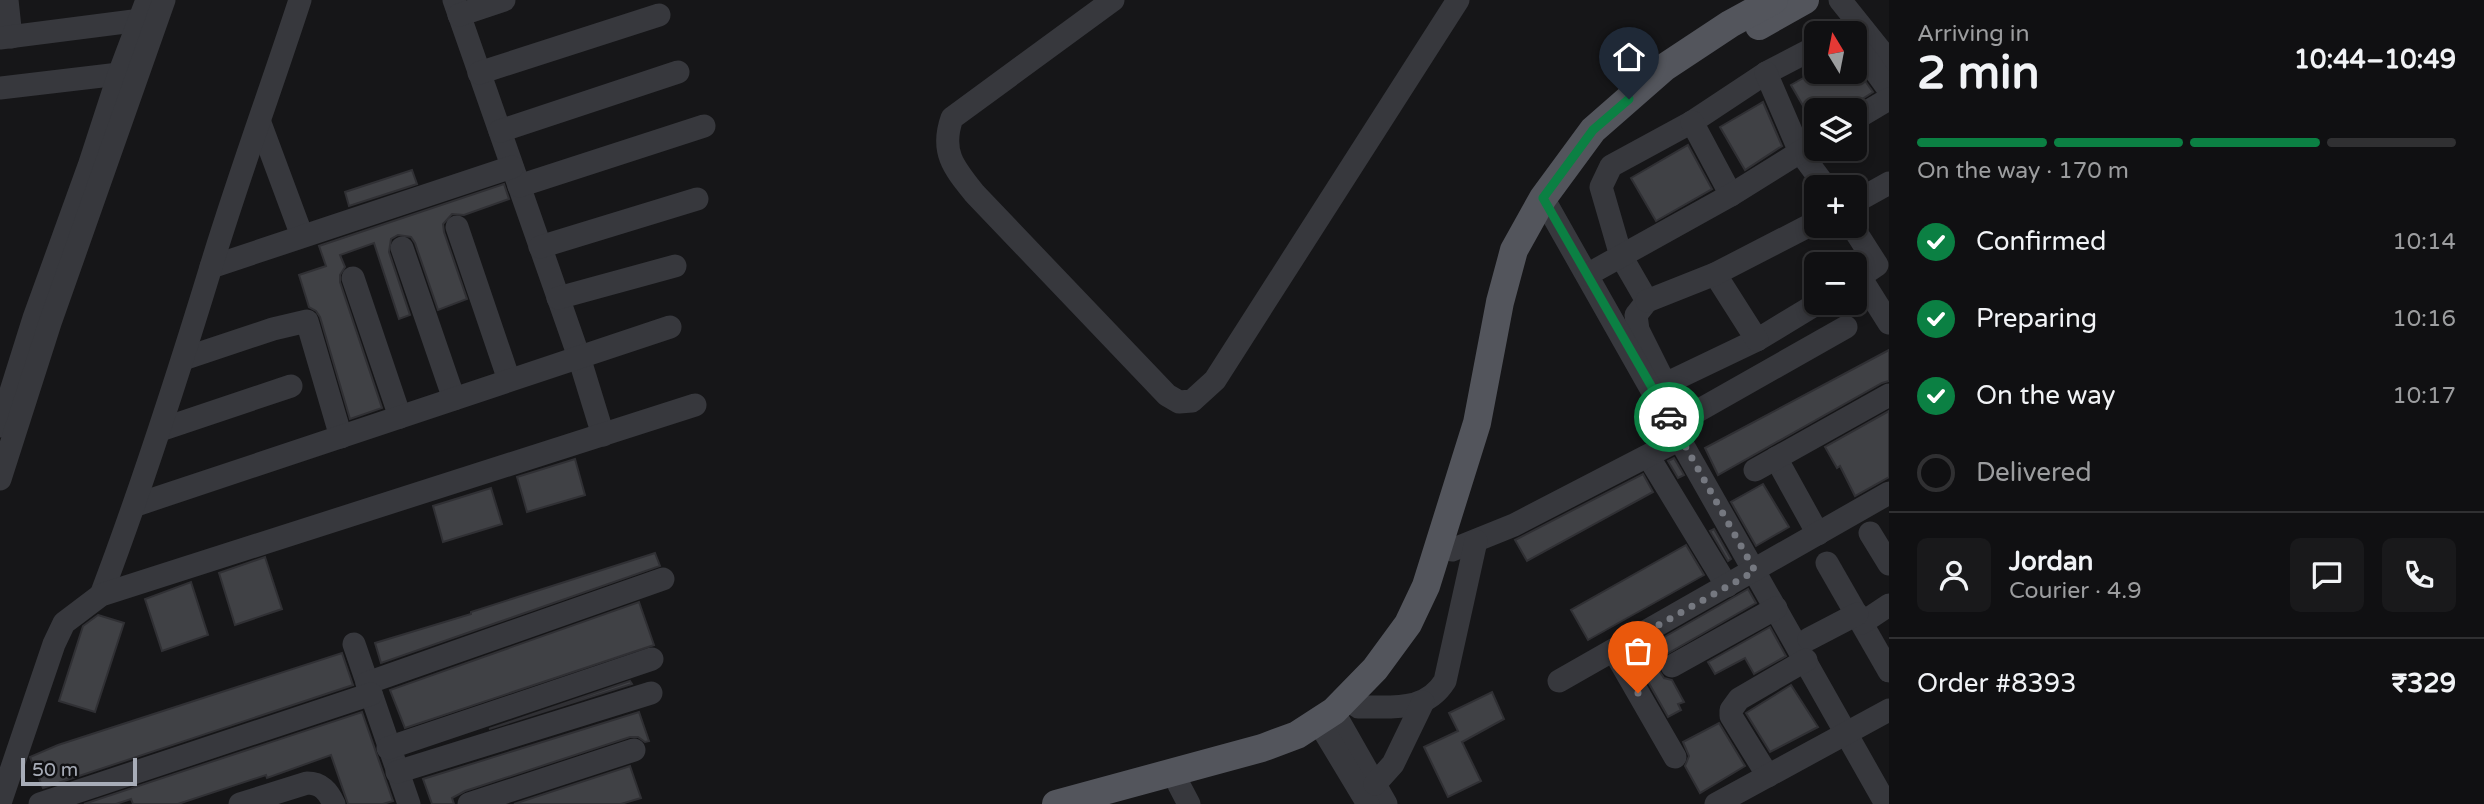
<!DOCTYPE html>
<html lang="en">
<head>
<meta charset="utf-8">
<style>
  :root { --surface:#101012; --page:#19191b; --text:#f1f3f6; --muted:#9c9d9f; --line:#303032; --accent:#0b8043 }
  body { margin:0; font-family:"Varela Round",sans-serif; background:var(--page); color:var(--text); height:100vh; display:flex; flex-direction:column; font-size:26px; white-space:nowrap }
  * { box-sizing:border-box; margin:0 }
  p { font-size:23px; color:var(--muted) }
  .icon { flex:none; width:38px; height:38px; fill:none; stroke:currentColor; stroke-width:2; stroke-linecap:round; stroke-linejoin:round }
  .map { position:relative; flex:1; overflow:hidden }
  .sheet { display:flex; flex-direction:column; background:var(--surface); width:595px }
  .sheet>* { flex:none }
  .needle { width:46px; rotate:350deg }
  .controls { position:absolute; left:1804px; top:21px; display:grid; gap:14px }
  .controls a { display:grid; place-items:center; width:63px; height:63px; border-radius:10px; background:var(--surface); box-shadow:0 4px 10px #0003,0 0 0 2px var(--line); font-size:35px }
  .scale { position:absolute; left:21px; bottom:18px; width:116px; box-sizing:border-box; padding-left:7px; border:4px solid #a8adb8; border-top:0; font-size:19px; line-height:24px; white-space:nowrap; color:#a8adb8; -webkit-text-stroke:5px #111113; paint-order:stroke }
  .pin { position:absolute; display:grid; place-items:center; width:60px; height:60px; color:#fff; margin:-72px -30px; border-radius:50% 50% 50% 0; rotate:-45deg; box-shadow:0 0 7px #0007 }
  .pin .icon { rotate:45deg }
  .courier { position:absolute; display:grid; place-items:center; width:70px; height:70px; margin:-35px; border:5px solid #0b8043; border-radius:50%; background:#fff; color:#222; box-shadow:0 2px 9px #0007 }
  .headline em { font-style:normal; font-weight:800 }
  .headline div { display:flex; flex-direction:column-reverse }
  .headline { display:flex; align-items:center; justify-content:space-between; height:119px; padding:0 28px }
  h1 { font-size:46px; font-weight:800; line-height:52px }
  .bar { display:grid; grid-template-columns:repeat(4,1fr); gap:10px 7px; align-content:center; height:84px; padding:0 28px }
  .bar i { height:9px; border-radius:5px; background:var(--line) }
  .bar .on { background:var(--accent) }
  .bar p { grid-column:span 4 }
  .line { display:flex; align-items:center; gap:18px; padding:0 28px; border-top:2px solid var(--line) }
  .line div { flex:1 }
  .round { display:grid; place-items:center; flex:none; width:74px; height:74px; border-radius:10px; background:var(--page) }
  ol { padding:0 28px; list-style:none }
  li { display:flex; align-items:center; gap:21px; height:77px }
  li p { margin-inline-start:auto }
  li .icon { padding:7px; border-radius:50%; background:var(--accent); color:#fff; stroke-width:4 }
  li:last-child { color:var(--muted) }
  li i { width:38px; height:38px; border:4px solid var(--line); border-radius:50% }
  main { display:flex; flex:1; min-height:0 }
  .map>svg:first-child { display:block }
</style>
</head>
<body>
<main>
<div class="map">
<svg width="1889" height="804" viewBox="0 0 1889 804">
  <rect width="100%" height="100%" fill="#161618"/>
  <g fill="#404145" stroke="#303034" stroke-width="2">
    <polygon points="1855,67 1873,92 1845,110 1816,110 1816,128 1791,85 1814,72 1855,72"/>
    <polygon points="1763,102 1782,146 1745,170 1720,127"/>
    <polygon points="1688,145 1712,189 1656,221 1631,178"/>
    <polygon points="412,170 417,184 349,206 345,192"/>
    <polygon points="504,184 509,199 464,215 452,214 443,224 444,232 467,299 438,310 415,243 411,237 398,235 391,239 389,252 410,315 399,319 374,243 340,255 345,267 340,275 340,282 382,408 350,419 320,317 316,311 309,307 299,275 326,266 319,246"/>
    <polygon points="1889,350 1889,381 1882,383 1718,475 1705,448"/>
    <polygon points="1889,411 1889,477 1855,496 1840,466 1837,468 1825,447"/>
    <polygon points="1674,458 1684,475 1678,478 1668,461"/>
    <polygon points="575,459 585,495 527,512 517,477"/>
    <polygon points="1643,474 1653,492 1527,561 1515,540"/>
    <polygon points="1763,484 1789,527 1756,546 1731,502"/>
    <polygon points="491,488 502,524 443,542 433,506"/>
    <polygon points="1714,529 1731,559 1728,561 1710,531"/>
    <polygon points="1686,545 1704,575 1588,640 1571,610"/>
    <polygon points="655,553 660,566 381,663 375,643 471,614 471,612"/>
    <polygon points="265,557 282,609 235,625 219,573"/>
    <polygon points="191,582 208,635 162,651 145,599"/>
    <polygon points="1748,589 1756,603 1660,658 1658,665 1660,672 1664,678 1672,680 1684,702 1678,704 1681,710 1668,717 1633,655"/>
    <polygon points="639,602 654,645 405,728 390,690"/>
    <polygon points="98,615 124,623 95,712 59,701 83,626"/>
    <polygon points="1770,627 1786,656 1754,674 1745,658 1715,674 1708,662"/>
    <polygon points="342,653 353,685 43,788 30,757 58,745"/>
    <polygon points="630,681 632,684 489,729"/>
    <polygon points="1791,685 1818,727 1770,752 1746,713"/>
    <polygon points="1492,692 1504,719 1462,742 1481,781 1448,797 1424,747 1458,731 1449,713"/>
    <polygon points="362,712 393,801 383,804 348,804 331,755 267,778 266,775 178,804 133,804 131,799 116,804 84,804"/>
    <polygon points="639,712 649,741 645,742 638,737 630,737 465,791 452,798 454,804 432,804 423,779"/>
    <polygon points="1719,723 1745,766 1700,793 1685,766 1689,756 1683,742"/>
    <polygon points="630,766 641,798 621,804 514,804"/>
  </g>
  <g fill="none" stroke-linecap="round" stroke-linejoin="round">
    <g stroke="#37383d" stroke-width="23">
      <polyline points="7,0 11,37"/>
      <polyline points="454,0 579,357 603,435"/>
      <path d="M1113,0l-161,118c-12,34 2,50 23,76l192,201 12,7 13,-1 23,-21 243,-380"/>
      <polyline points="1840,0 1889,61"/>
      <polyline points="459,15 504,0"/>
      <polyline points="0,38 141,20"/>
      <polyline points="1855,43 1889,90"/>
      <polyline points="1816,47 1766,73 1692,122 1611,166 1601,187 1621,256 1647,301 1636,315 1638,330 1665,384 1757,340 1818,303"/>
      <polyline points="479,73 659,15"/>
      <polyline points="1766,73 1800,152 1826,187"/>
      <polyline points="0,88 119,74"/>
      <polyline points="1855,119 1889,99"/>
      <polyline points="1692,122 1731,195"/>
      <polyline points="260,123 302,236"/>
      <polyline points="500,131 678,72"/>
      <polyline points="519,186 704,126"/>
      <polyline points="1543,198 1886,804"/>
      <polyline points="1855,202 1889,183"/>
      <polyline points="1852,226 1877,265 1855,280"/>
      <polyline points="457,227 509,380"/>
      <polyline points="540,247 697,199"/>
      <polyline points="402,248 454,399"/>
      <polyline points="211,267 512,167"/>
      <polyline points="1715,274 1757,340"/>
      <polyline points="1587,275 1731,195 1816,142"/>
      <polyline points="1860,277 1889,323"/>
      <polyline points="353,278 400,417"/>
      <polyline points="558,298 675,266"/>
      <polyline points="1647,301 1715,274 1816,222"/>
      <polyline points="183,359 273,329 307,321 341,437"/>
      <polyline points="1673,425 1846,327"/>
      <polyline points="0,426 34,318 89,166 119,74 147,0"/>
      <polyline points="160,430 291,386"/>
      <polyline points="1648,456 1727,586"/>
      <polyline points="1776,458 1818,534"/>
      <polyline points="1755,470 1889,395"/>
      <polyline points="0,479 50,323 164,0"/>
      <polyline points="136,505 670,327"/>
      <polyline points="1870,533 1889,564"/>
      <polyline points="1452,550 1514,525 1680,439"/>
      <polyline points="1827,563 1889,671"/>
      <path d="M101,595c41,-108 76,-217 110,-328 27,-89 60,-178 89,-267"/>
      <polyline points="1862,623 1889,605"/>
      <polyline points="1809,639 1857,614"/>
      <polyline points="354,644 409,804"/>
      <polyline points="1614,651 1675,757"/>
      <polyline points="1672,666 1776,608"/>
      <polyline points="1559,681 1889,493"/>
      <polyline points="367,683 663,579"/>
      <path d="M1358,707c34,-1 67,6 87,-26l31,-140"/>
      <polyline points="1333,711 1386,804"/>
      <polyline points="1318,721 1368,804"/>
      <polyline points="388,748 652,659"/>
      <polyline points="397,772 651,693"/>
      <polyline points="1768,776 1731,716 1731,710 1739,699 1806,660"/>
      <polyline points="1375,784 1393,764 1423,702"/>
      <polyline points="1179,785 1189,804"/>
      <polyline points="0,803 54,644 64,623 101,595 695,405"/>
      <polyline points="40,804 371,694"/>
      <path d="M240,804l67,-21c14,0 21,8 27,21"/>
      <polyline points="469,804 634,750"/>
      <polyline points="1716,804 1889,710"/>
    </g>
    <g stroke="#53555c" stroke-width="28">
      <polyline points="1759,26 1805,0"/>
      <polyline points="1056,804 1262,748 1297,735 1334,711 1375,669 1408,624 1426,586 1477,423 1500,302 1514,250 1543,198 1593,130 1665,67 1730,24 1774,0"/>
    </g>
  </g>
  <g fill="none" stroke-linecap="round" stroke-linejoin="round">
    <polyline stroke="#757880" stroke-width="7" stroke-dasharray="0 12.6" points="1638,693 1614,650 1755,571 1669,417"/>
    <polyline stroke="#0b8043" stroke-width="9" points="1629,99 1593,130 1543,198 1669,417"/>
  </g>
</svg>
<div class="controls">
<a><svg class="needle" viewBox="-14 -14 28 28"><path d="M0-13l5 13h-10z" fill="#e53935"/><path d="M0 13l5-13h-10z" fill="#9c9d9f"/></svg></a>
<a><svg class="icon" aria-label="layers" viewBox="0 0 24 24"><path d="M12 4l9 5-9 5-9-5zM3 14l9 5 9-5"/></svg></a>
<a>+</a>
<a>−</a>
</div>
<div class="scale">50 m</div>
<div class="pin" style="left:1638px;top:693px;background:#ea580c"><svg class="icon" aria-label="bag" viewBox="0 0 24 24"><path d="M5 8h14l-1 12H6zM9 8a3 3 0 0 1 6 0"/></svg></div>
<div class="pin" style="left:1629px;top:99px;background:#1f2937"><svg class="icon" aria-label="home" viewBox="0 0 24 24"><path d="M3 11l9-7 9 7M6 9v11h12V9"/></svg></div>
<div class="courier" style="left:1669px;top:417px"><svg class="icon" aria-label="car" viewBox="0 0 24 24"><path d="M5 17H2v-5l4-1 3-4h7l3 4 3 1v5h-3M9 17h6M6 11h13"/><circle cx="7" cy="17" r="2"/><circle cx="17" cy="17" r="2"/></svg></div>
</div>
<section class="sheet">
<div class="headline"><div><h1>2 min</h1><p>Arriving in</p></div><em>10:44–10:49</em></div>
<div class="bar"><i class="on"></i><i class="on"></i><i class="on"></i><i></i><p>On the way · 170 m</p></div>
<ol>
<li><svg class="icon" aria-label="check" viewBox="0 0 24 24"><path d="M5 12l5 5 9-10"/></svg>Confirmed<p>10:14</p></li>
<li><svg class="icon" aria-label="check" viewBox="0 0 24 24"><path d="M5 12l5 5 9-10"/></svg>Preparing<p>10:16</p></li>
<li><svg class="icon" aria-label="check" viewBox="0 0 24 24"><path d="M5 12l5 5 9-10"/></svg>On the way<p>10:17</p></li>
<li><i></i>Delivered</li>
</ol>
<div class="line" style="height:126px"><a class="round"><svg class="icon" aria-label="person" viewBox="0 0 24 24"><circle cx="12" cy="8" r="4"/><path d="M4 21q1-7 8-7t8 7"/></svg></a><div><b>Jordan</b><p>Courier · 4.9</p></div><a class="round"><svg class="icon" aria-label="chat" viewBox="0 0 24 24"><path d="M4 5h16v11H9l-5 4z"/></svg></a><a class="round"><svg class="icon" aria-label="phone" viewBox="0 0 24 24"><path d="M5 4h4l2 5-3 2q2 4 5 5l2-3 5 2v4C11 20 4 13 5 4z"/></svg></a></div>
<div class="line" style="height:91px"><div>Order #8393</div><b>₹329</b></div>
</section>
</main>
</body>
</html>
